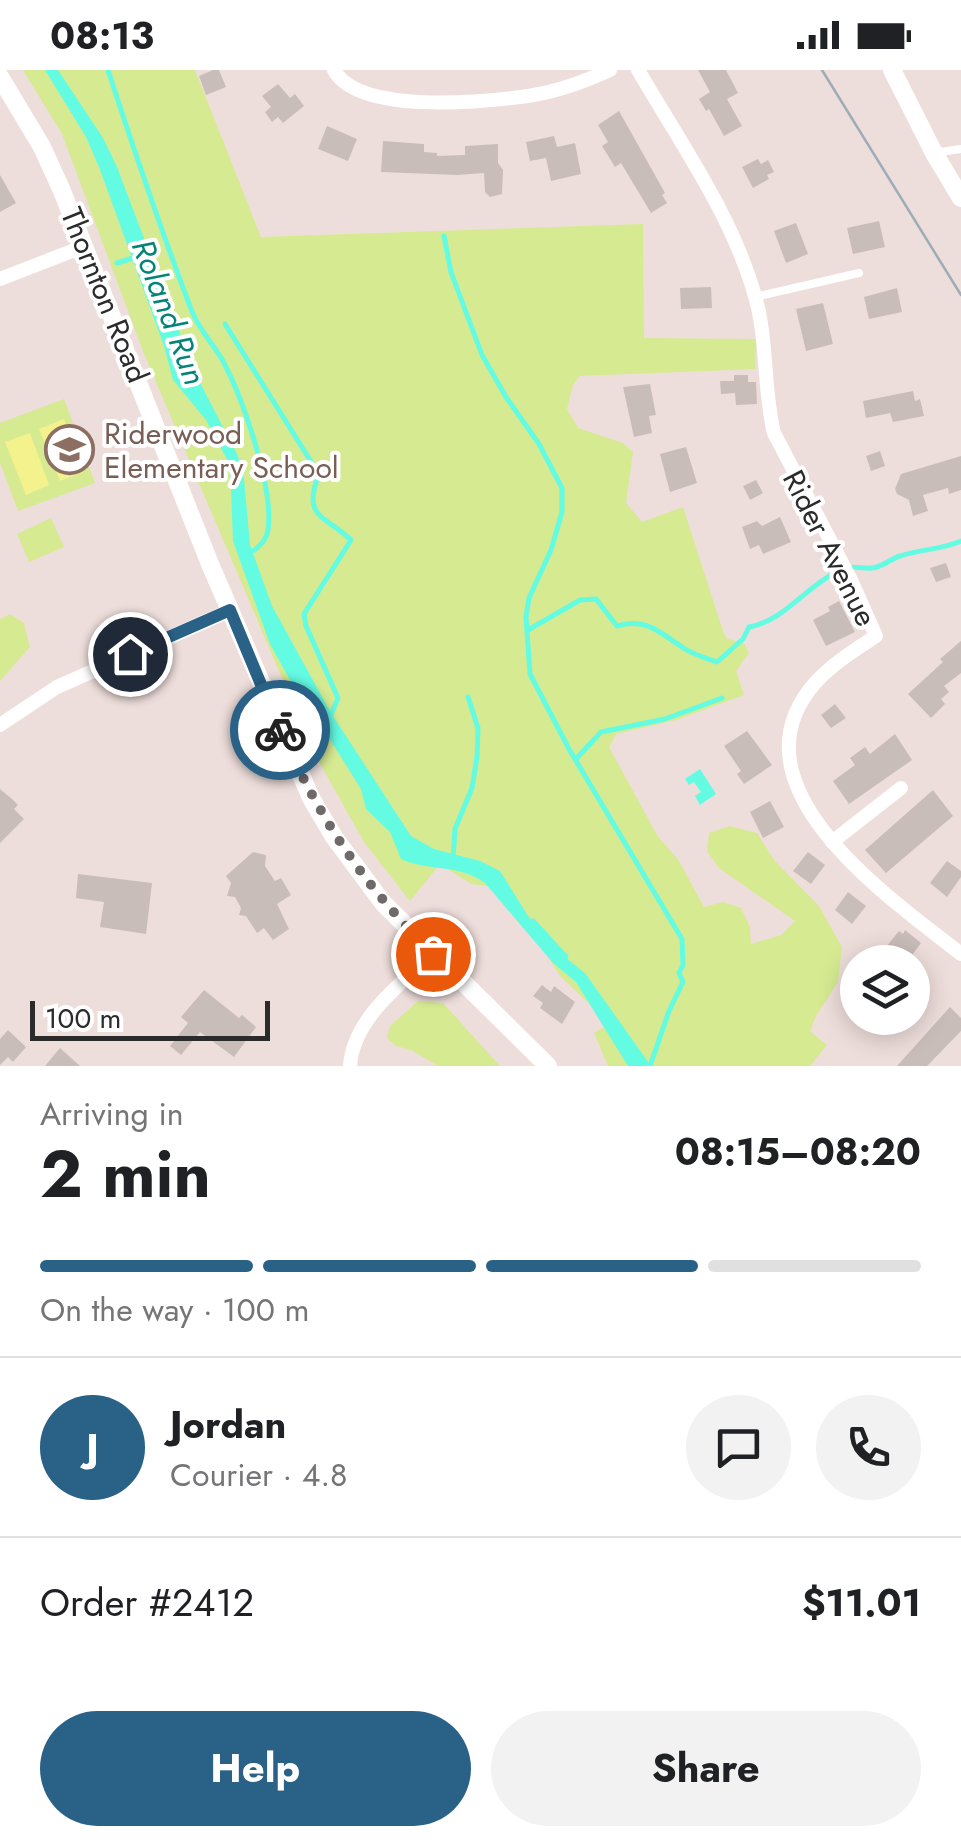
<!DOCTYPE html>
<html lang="en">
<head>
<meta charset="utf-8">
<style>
  :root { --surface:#fff; --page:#f2f2f2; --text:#202124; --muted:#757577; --line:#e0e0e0; --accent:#2a6287 }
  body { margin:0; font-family:Jost,sans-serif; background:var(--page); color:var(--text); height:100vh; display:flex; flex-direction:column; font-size:38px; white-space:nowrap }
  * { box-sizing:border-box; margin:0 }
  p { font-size:32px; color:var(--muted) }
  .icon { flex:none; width:55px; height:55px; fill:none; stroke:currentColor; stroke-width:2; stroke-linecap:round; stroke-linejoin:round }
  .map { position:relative; height:996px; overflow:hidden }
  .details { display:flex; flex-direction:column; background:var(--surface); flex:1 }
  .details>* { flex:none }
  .tools { position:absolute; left:840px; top:875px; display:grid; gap:20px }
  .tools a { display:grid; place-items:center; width:90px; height:90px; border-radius:50%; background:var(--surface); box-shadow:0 5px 25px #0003; font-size:50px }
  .scale { position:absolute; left:30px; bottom:25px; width:240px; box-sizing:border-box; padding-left:10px; border:5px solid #2b2b2b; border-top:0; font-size:28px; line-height:35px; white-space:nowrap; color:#2b2b2b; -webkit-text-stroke:8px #fff; paint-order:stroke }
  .pin { position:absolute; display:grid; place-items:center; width:85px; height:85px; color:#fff; margin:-42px; border:5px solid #fff; border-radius:50%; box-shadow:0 2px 10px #0007 }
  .courier { position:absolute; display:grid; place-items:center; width:100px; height:100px; margin:-50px; border:8px solid #2a6287; border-radius:50%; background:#fff; color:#222; box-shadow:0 2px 12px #0007 }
  .overview em { font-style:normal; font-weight:700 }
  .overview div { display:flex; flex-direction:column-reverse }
  .overview { display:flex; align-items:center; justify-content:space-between; height:170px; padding:0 40px }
  h1 { font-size:65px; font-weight:700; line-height:75px }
  .bar { display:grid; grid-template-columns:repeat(4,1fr); gap:15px 10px; align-content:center; height:120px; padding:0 40px }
  .bar i { height:12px; border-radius:8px; background:var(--line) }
  .bar .on { background:var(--accent) }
  .bar p { grid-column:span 4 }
  .line { display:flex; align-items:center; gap:25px; padding:0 40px; border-top:2px solid var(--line) }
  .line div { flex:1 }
  .round { display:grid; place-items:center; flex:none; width:105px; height:105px; border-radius:52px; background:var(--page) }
  .button { display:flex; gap:20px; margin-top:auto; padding:20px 40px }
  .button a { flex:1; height:115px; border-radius:60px; background:var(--accent); color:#fff; font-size:40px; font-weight:700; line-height:115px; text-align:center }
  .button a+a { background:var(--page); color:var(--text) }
  .status { display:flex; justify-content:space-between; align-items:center; height:70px; padding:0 50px; background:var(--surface); direction:ltr }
  .status svg { height:28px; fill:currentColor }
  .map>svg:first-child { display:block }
</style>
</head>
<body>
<div class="status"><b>08:13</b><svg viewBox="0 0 49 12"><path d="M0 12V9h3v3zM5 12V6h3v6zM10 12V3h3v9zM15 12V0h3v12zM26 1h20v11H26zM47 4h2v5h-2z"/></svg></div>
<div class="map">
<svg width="961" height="996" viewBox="0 0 961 996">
  <rect width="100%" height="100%" fill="#eededb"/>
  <g fill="#d6ea92">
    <polygon points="23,0 195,0 261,167 643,154 644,268 756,269 755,299 580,306 573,315 567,339 578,358 623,373 633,382 626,433 642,452 683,437 724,564 728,569 744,573 749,583 736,601 744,625 676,650 616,664 609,677 657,765 679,791 704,837 723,832 741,838 750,857 751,874 781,865 795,851 719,798 707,781 709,763 730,756 757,763 774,790 819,836 842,877 838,912 816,946 810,961 827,975 810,996 608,996 594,963 610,954 560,906 540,874 495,817 471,814 440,794 410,831 364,772 313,681 144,284 62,64"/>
    <polygon points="64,329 95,413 18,441 0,393 0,353"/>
    <polygon points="51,448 64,477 29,492 17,464"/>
    <polygon points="10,544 24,553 30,577 0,611 0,549"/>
    <polygon points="418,931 443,933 500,996 438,996 411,980 396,976 387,968 390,956"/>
  </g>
  <g fill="#f3f28d">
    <polygon points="64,349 84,402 60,411 39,359"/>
    <polygon points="30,363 49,415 26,425 5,372"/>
  </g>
  <g fill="#63fbe2">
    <path d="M45,0h13l45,68 14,29 78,206 43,83 6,23 6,66 22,61 59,107 80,123 23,13 46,12 20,10 28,45 38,42 19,15 66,93h-23l-52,-84 -23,-19 -68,-80c-27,-20 -56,-11 -84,-24l-11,-27 -24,-23 -5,-20 -37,-59 -26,-23 -8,-27 -20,-36 -37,-103 -3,-76 -24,-45 -33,-40 -9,-34 -65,-179 -13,-30z"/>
    <polygon points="700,699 716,724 700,735 695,726 701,722 694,712 689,715 685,709"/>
  </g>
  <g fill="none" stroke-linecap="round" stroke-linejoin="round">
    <g stroke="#63fbe2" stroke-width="5">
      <path d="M108,0c26,80 53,160 83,239 7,20 22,34 32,52 20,38 51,127 45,169 -2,11 -9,17 -18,23"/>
      <polyline points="444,166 451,202 482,285 506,327 539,374 562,418 562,442 551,480 529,528 526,547 530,604 569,679 682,869 683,895 679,903 683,912 669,941 650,996"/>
      <polyline points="117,193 133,188"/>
      <path d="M225,254l90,144 3,9c-16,42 9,39 33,63l-47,74 2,12 32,72 -8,19"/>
      <path d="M528,560l52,-30 16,-1 21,27c31,-9 44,8 68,23 10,6 21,9 32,13l26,-23 6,-12c40,-7 61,-49 100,-59 7,-2 16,1 23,0 11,-1 18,-9 28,-12 21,-7 41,-6 61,-15"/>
      <polyline points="576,689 601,662 665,649 722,628"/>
      <polyline points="453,789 455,759 472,718 477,687 478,658 468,627"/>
      <polyline points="533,851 566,887"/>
    </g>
  </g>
  <g fill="#c9bdba">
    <polygon points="213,0 219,0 226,17 206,25 199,6"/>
    <polygon points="698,0 726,0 738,23 727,29 742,56 724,66 709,39 706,41 699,29 710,22"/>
    <polygon points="278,14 290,28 295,24 304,36 283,53 278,47 272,52 265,42 271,37 262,26"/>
    <polygon points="619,41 665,123 662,125 667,133 651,143 621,93 615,97 602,76 608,72 598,55"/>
    <polygon points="327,56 357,69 348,91 318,79"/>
    <polygon points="554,66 557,77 575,73 581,104 551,111 546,88 530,91 526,72"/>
    <polygon points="383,71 424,74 424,82 437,83 437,86 465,85 465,76 498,74 498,93 503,100 502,124 490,127 485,122 484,103 457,105 381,102"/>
    <polygon points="758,89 761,94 768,90 774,102 767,105 769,109 753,118 742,97"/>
    <polygon points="0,105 16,133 0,142"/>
    <polygon points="879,151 885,177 853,184 847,158"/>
    <polygon points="796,153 808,184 786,193 774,161"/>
    <polygon points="711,217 712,238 681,239 680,218"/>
    <polygon points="897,218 902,242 869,249 864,227"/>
    <polygon points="823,233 833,274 806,281 796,239"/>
    <polygon points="734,305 748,305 748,312 756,312 757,334 736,335 735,323 721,324 720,311 734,311"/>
    <polygon points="650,314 656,345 649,346 652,363 634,367 623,317"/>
    <polygon points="913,321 915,331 920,329 924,346 893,352 890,343 866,348 863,331"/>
    <polygon points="686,377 697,413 670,422 660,384"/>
    <polygon points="880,381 885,396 871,401 866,386"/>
    <polygon points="961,386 961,420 949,424 948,418 923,425 928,441 913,446 909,430 897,424 895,419 901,404"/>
    <polygon points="756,410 763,423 750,430 743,416"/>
    <polygon points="780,447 791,472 763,484 759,475 750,479 742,457 757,451 762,456"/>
    <polygon points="946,493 951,507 936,512 930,498"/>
    <polygon points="839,531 855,562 826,576 813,550 830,541 828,537"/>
    <polygon points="961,571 961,603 944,616 949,622 941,629 945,634 931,648 908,624 943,592 940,589"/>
    <polygon points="835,634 846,648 831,658 821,645"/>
    <polygon points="747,661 772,695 744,714 737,704 741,701 724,676"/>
    <polygon points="895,664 912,690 849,734 833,711 855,695 850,688 865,677 870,684"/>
    <polygon points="0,719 12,729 18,735 14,739 24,749 0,773"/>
    <polygon points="933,720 953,746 886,803 865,780"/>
    <polygon points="770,731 784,757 763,768 750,742"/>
    <polygon points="253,782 266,785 265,796 275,811 281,808 291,825 277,834 289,859 273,870 264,858 257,863 246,846 239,845 241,838 235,827 227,826 231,813 226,806"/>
    <polygon points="808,782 825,795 811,814 793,801"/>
    <polygon points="947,791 961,801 961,807 947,827 930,813"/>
    <polygon points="78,804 152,813 146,864 100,857 104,832 76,828"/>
    <polygon points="848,822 866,836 852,854 835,840"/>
    <polygon points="905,860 921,873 907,892 874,892 899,861 903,864"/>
    <polygon points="542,915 551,922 554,916 575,932 562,954 540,938 543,933 533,926"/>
    <polygon points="204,920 239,948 242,945 256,957 234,987 200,962 181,985 170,976 188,953 181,947"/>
    <polygon points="950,937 961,948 961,961 927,996 897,996"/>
    <polygon points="8,960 26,977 13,992 8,987 0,995 0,969"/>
    <polygon points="60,978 80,996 45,996"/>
  </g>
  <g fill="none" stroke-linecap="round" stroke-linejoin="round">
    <g stroke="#fff" stroke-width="8">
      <polyline points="934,83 961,79"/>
      <polyline points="755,227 859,203"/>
    </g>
    <g stroke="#fff" stroke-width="14">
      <path d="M334,0c25,45 149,32 194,26 28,-4 56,-14 82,-26"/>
      <path d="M638,0c42,72 94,145 117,226 13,45 8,92 19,137l77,147 25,56c-21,14 -44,28 -61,47 -90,103 76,216 146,271"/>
      <polyline points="0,209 85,176"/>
      <polyline points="0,655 57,617 229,541"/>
      <polyline points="832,772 901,718"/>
      <path d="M350,996c3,-47 51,-83 83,-112"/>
    </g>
    <g stroke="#fff" stroke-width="18">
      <polyline points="892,0 934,83 961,128"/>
      <polyline points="0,7 42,77 62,121 210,494 311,728 334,767 383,833 548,996"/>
    </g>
    <polyline stroke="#9dacb7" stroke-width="2.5" points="822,0 961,225"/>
  </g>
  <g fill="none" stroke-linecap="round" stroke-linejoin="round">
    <path stroke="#6f6a69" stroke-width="10" stroke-dasharray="0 18" d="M280,660c42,92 81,152 153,224"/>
    <polyline stroke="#2a6287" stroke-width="12" points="130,584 230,540 280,660"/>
  </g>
  <defs>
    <symbol id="school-ring" viewBox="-11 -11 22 22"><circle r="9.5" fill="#fff" stroke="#8d6e63" stroke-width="1.5"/><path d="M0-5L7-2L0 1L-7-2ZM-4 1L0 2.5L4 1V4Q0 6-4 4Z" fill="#8d6e63"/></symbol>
  </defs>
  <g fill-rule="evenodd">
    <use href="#school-ring" x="42" y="352" width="55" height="55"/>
  </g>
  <g text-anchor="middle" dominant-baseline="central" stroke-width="8" stroke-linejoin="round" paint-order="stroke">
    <g font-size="30" fill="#2b2b2b" stroke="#fff">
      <text transform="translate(105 225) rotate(68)">Thornton Road</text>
      <text transform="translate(830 478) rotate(63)">Rider Avenue</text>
    </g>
    <g font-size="30" fill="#785e54" stroke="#fff" text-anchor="start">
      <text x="104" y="363">Riderwood<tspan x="104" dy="34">Elementary School</tspan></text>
    </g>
    <g font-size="32" font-style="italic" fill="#048378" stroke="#fff">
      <text transform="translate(169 242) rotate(69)">Roland Run</text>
    </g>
  </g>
</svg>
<div class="tools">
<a><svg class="icon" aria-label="layers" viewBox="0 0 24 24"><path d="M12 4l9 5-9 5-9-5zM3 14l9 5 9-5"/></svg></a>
</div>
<div class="scale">100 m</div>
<div class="pin" style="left:433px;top:884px;background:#ea580c"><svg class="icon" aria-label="bag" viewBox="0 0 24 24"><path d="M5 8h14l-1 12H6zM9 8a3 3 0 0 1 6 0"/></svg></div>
<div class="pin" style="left:130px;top:584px;background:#1f2937"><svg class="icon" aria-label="home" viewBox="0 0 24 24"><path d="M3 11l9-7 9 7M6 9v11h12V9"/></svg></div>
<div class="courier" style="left:280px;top:660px"><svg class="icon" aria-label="bike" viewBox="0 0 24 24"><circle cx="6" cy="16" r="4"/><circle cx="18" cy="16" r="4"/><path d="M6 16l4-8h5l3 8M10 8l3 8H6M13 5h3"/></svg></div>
</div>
<section class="details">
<div class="overview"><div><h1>2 min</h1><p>Arriving in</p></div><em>08:15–08:20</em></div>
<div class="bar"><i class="on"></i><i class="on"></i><i class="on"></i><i></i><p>On the way · 100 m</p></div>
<div class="line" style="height:180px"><b class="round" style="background:var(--accent);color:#fff">J</b><div><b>Jordan</b><p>Courier · 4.8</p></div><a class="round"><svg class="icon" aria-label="chat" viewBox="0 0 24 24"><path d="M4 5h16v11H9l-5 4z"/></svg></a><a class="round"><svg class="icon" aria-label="phone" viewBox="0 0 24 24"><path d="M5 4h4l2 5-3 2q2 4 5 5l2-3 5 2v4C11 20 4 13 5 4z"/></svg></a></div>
<div class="line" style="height:130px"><div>Order #2412</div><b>$11.01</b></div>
<div class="button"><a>Help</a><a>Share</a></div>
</section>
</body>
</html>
